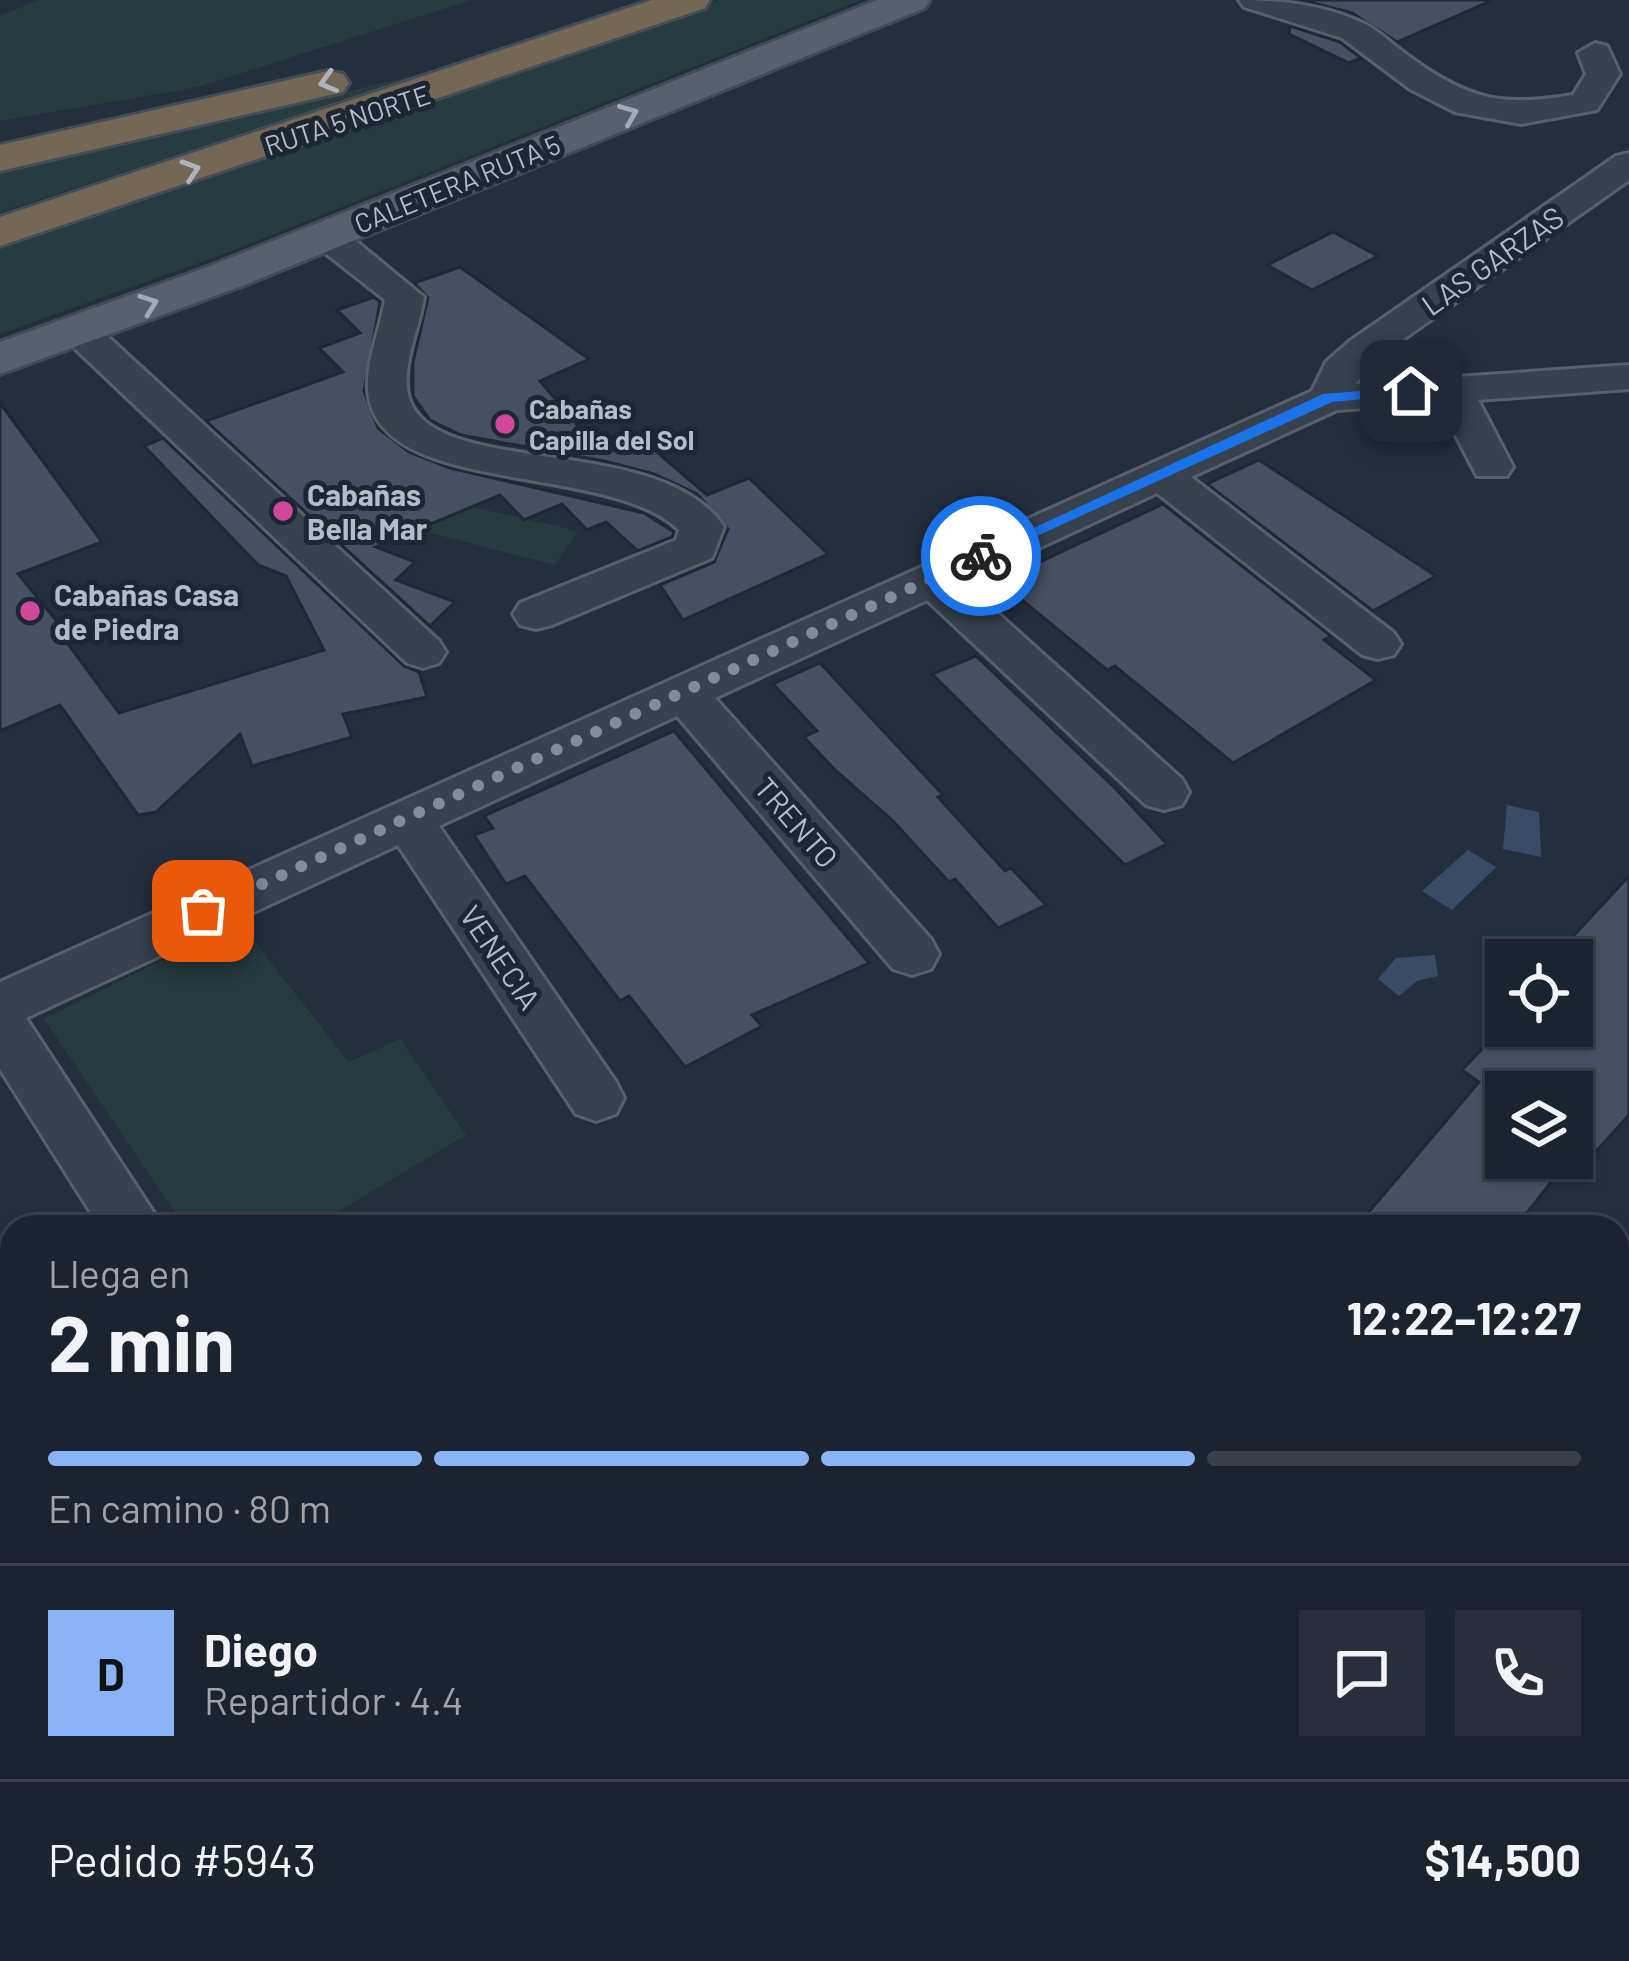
<!DOCTYPE html>
<html lang="es">
<head>
<meta charset="utf-8">
<style>
  :root { --surface:#1b232e; --page:#282f3a; --text:#f1f3f6; --muted:#a0a4aa; --line:#39404a; --accent:#8ab4f8 }
  body { margin:0; font-family:Barlow,sans-serif; background:var(--page); color:var(--text); height:100vh; display:flex; flex-direction:column; font-size:45px; white-space:nowrap }
  * { box-sizing:border-box; margin:0 }
  p { font-size:39px; color:var(--muted) }
  .icon { flex:none; width:66px; height:66px; fill:none; stroke:currentColor; stroke-width:2; stroke-linecap:round; stroke-linejoin:round }
  .map { position:relative; flex:1; overflow:hidden }
  .side { position:absolute; left:0px; top:1215px; width:1629px; height:747px; display:flex; flex-direction:column; background:var(--surface); border-radius:36px 36px 0 0; box-shadow:0 3px 9px #0004,0 0 0 3px var(--line) }
  .side>* { flex:none }
  .buttons { position:absolute; left:1485px; top:939px; display:grid; gap:24px }
  .buttons a { display:grid; place-items:center; width:108px; height:108px; border-radius:0px; background:var(--surface); box-shadow:0 3px 9px #0004,0 0 0 3px var(--line); font-size:60px }
  .pin { position:absolute; display:grid; place-items:center; width:102px; height:102px; color:#fff; margin:-51px; border-radius:24px; box-shadow:0 6px 18px #0006 }
  .courier { position:absolute; display:grid; place-items:center; width:120px; height:120px; margin:-60px; border:9px solid #1a73e8; border-radius:50%; background:#fff; color:#222; box-shadow:0 3px 15px #0007 }
  .summary em { font-style:normal; font-weight:700 }
  .summary div { display:flex; flex-direction:column-reverse }
  .summary { display:flex; align-items:center; justify-content:space-between; height:204px; padding:0 48px }
  h1 { font-size:78px; font-weight:700; line-height:90px }
  .bar { display:grid; grid-template-columns:repeat(4,1fr); gap:18px 12px; align-content:center; height:144px; padding:0 48px }
  .bar i { height:15px; border-radius:9px; background:var(--line) }
  .bar .selected { background:var(--accent) }
  .bar p { grid-column:span 4 }
  .line { display:flex; align-items:center; gap:30px; padding:0 48px; border-top:3px solid var(--line) }
  .line div { flex:1 }
  .round { display:grid; place-items:center; flex:none; width:126px; height:126px; border-radius:0px; background:var(--page) }
  .map>svg:first-child { display:block }
</style>
</head>
<body>
<div class="map">
<svg width="1629" height="1961" viewBox="0 0 1629 1961">
  <rect width="100%" height="100%" fill="#242f3e"/>
  <g fill="#263c3f">
    <polygon points="39,0 471,0 198,87 0,121 0,16"/>
    <polygon points="719,0 861,0 229,252 0,334 0,244 464,92"/>
    <polygon points="462,64 0,212 0,167 217,123"/>
    <polygon points="446,501 578,531 555,565 419,530"/>
    <polygon points="239,922 349,1062 400,1039 466,1135 312,1227 185,1227 44,1019"/>
  </g>
  <g fill="#394c67">
    <polygon points="1507,805 1539,812 1541,857 1503,849"/>
    <polygon points="1468,850 1496,867 1452,910 1422,891"/>
    <polygon points="1435,955 1438,976 1417,981 1399,996 1378,979 1396,958"/>
  </g>
  <g fill="#455162" stroke="#1f2835" stroke-width="3">
    <polygon points="1301,0 1493,0 1397,42 1352,13"/>
    <polygon points="1290,26 1340,42 1361,58 1349,63 1289,34"/>
    <polygon points="1333,232 1378,256 1312,290 1267,265"/>
    <polygon points="460,267 589,359 540,381 599,451 637,435 707,495 749,478 828,554 683,620 660,585 714,562 728,529 697,494 654,474 604,461 461,435 430,420 413,396 413,362 428,298 414,283"/>
    <polygon points="374,297 380,302 364,391 378,428 409,452 450,468 644,513 674,532 672,537 638,551 606,522 587,530 562,504 524,520 500,495 376,547 415,562 396,580 455,602 430,626 206,421 343,372 319,348 360,333 337,310"/>
    <polygon points="0,403 102,542 18,574 74,642 68,644 119,713 324,650 286,576 258,565 144,446 163,438 404,666 419,672 427,697 343,714 352,737 252,766 240,734 156,812 138,815 60,705 0,731"/>
    <polygon points="1259,460 1436,576 1373,611 1207,484"/>
    <polygon points="1163,504 1331,636 1324,640 1376,680 1233,763 1115,666 1107,670 999,581"/>
    <polygon points="976,656 1114,787 1167,844 1125,865 932,674"/>
    <polygon points="820,663 943,795 938,797 1005,871 1011,868 1046,905 998,928 955,879 949,882 892,820 835,770 804,737 817,731 773,684"/>
    <polygon points="674,731 869,963 752,1015 762,1026 685,1067 629,996 620,1001 525,876 506,884 474,835 493,828 484,816"/>
    <polygon points="1629,876 1629,1115 1592,1156 1579,1147 1572,1156 1572,1092 1506,1092 1506,1158 1570,1158 1516,1227 1356,1227 1479,1082 1462,1070 1506,1024 1572,1026 1572,960 1551,960"/>
  </g>
  <g fill="none" stroke-linecap="round" stroke-linejoin="round">
    <defs>
      <g id="minor">
        <path d="M1239,0c42,0 87,5 126,24 16,8 30,23 45,33 58,43 93,50 163,38l13,-21 -8,-21 17,-10 12,3 13,28 -23,36 -76,14 -66,-12 -45,-23 -68,-51 -98,-31z"/>
        <polygon points="1629,153 1629,180 1378,357 1355,384 1629,365 1629,389 1478,400 1513,467 1507,476 1477,476 1439,403 1337,410 1191,477 1394,633 1401,644 1394,655 1378,659 1362,655 1157,493 964,583 1182,779 1189,792 1182,805 1164,810 1146,805 927,600 715,698 931,939 939,954 931,969 912,975 893,969 677,716 439,826 616,1082 624,1098 616,1114 596,1121 576,1114 398,845 26,1018 163,1227 100,1227 0,1069 0,982 1312,391 1326,362 1350,341 1616,156"/>
        <path d="M327,225l13,3 84,69c-4,30 -24,71 -15,101 25,82 252,33 315,129l-12,31 -160,67 -16,4 -16,-4 -7,-11 7,-11 156,-63 3,-10c-71,-69 -302,-32 -311,-139 -2,-31 12,-61 17,-91l-71,-56 -6,-8 6,-8z"/>
        <polygon points="79,319 93,323 439,641 446,652 439,663 423,668 407,663 65,339 59,331"/>
        <polygon points="1629,1240 1629,1304 1617,1309 1617,1244"/>
        <polygon points="406,1950 571,1950 575,1961 499,1961 496,1953 492,1961 402,1961"/>
      </g>
      <polygon id="major" points="877,0 930,0 925,8 242,286 0,374 0,342 210,266"/>
      <g id="highway">
        <polygon points="652,0 710,0 705,8 0,246 0,217"/>
        <polygon points="328,71 343,74 349,83 343,92 0,171 0,145"/>
      </g>
    </defs>
    <use href="#minor" stroke="#565f6c" stroke-width="6"/>
    <use href="#major" stroke="#414a57" stroke-width="6"/>
    <use href="#highway" stroke="#434c59" stroke-width="6"/>
    <use href="#minor" fill="#38414e" fill-rule="evenodd"/>
    <use href="#major" fill="#56606e" fill-rule="evenodd"/>
    <use href="#highway" fill="#746855" fill-rule="evenodd"/>
  </g>
  <defs><path id="oneway-chevron" d="M-2-3.5L2.5 0L-2 3.5" fill="none" stroke-width="1.6" stroke-linecap="round" stroke-linejoin="round" transform="scale(3)"/></defs>
  <g stroke="#aeb4bd">
    <use href="#oneway-chevron" transform="translate(328 82) rotate(165)"/>
    <use href="#oneway-chevron" transform="translate(191 170) rotate(-18)"/>
  </g>
  <g stroke="#a1aab7">
    <use href="#oneway-chevron" transform="translate(629 114) rotate(-22)"/>
    <use href="#oneway-chevron" transform="translate(149 304) rotate(-20)"/>
  </g>
  <polygon fill="#1a73e8" points="1411,387 1416,394 1332,402 986,559 973,556 1323,394"/>
  <g fill="none" stroke-linecap="round" stroke-linejoin="round">
    <polyline stroke="#828b98" stroke-width="12" stroke-dasharray="0 21.6" points="203,911 981,556"/>
  </g>
  <g fill="#d1479c" stroke="#1d2633" stroke-width="4.5">
    <circle cx="505" cy="424" r="12"/>
    <circle cx="283" cy="511" r="12"/>
    <circle cx="30" cy="611" r="12"/>
  </g>
  <g text-anchor="middle" dominant-baseline="central" stroke-width="10" stroke-linejoin="round" paint-order="stroke">
    <g font-size="27" fill="#b4bcc9" stroke="#1d2633">
      <text transform="translate(347 119) rotate(-18)">RUTA 5 NORTE</text>
      <text transform="translate(457 183) rotate(-22)">CALETERA RUTA 5</text>
    </g>
    <g font-size="27" font-weight="bold" fill="#b4bcc9" stroke="#1d2633" text-anchor="start">
      <text x="529" y="408">Cabañas<tspan x="529" dy="31">Capilla del Sol</tspan></text>
    </g>
    <g font-size="30" fill="#b4bcc9" stroke="#1d2633">
      <text transform="translate(1492 260) rotate(-35)">LAS GARZAS</text>
      <text transform="translate(797 822) rotate(49)">TRENTO</text>
      <text transform="translate(501 957) rotate(56)">VENECIA</text>
    </g>
    <g font-size="30" font-weight="bold" fill="#b4bcc9" stroke="#1d2633" text-anchor="start">
      <text x="307" y="494">Cabañas<tspan x="307" dy="34">Bella Mar</tspan></text>
      <text x="54" y="594">Cabañas Casa<tspan x="54" dy="34">de Piedra</tspan></text>
    </g>
  </g>
</svg>
<div class="buttons">
<a><svg class="icon" aria-label="locate" viewBox="0 0 24 24"><circle cx="12" cy="12" r="6"/><path d="M12 2v4M12 18v4M2 12h4M18 12h4"/></svg></a>
<a><svg class="icon" aria-label="layers" viewBox="0 0 24 24"><path d="M12 4l9 5-9 5-9-5zM3 14l9 5 9-5"/></svg></a>
</div>
<div class="pin" style="left:203px;top:911px;background:#ea580c"><svg class="icon" aria-label="bag" viewBox="0 0 24 24"><path d="M5 8h14l-1 12H6zM9 8a3 3 0 0 1 6 0"/></svg></div>
<div class="pin" style="left:1411px;top:391px;background:#1f2937"><svg class="icon" aria-label="home" viewBox="0 0 24 24"><path d="M3 11l9-7 9 7M6 9v11h12V9"/></svg></div>
<div class="courier" style="left:981px;top:556px"><svg class="icon" aria-label="bike" viewBox="0 0 24 24"><circle cx="6" cy="16" r="4"/><circle cx="18" cy="16" r="4"/><path d="M6 16l4-8h5l3 8M10 8l3 8H6M13 5h3"/></svg></div>
<section class="side">
<div class="summary"><div><h1>2 min</h1><p>Llega en</p></div><em>12:22–12:27</em></div>
<div class="bar"><i class="selected"></i><i class="selected"></i><i class="selected"></i><i></i><p>En camino · 80 m</p></div>
<div class="line" style="height:216px"><b class="round" style="background:var(--accent);color:#111">D</b><div><b>Diego</b><p>Repartidor · 4.4</p></div><a class="round"><svg class="icon" aria-label="chat" viewBox="0 0 24 24"><path d="M4 5h16v11H9l-5 4z"/></svg></a><a class="round"><svg class="icon" aria-label="phone" viewBox="0 0 24 24"><path d="M5 4h4l2 5-3 2q2 4 5 5l2-3 5 2v4C11 20 4 13 5 4z"/></svg></a></div>
<div class="line" style="height:156px"><div>Pedido #5943</div><b>$14,500</b></div>
</section>
</div>
</body>
</html>
